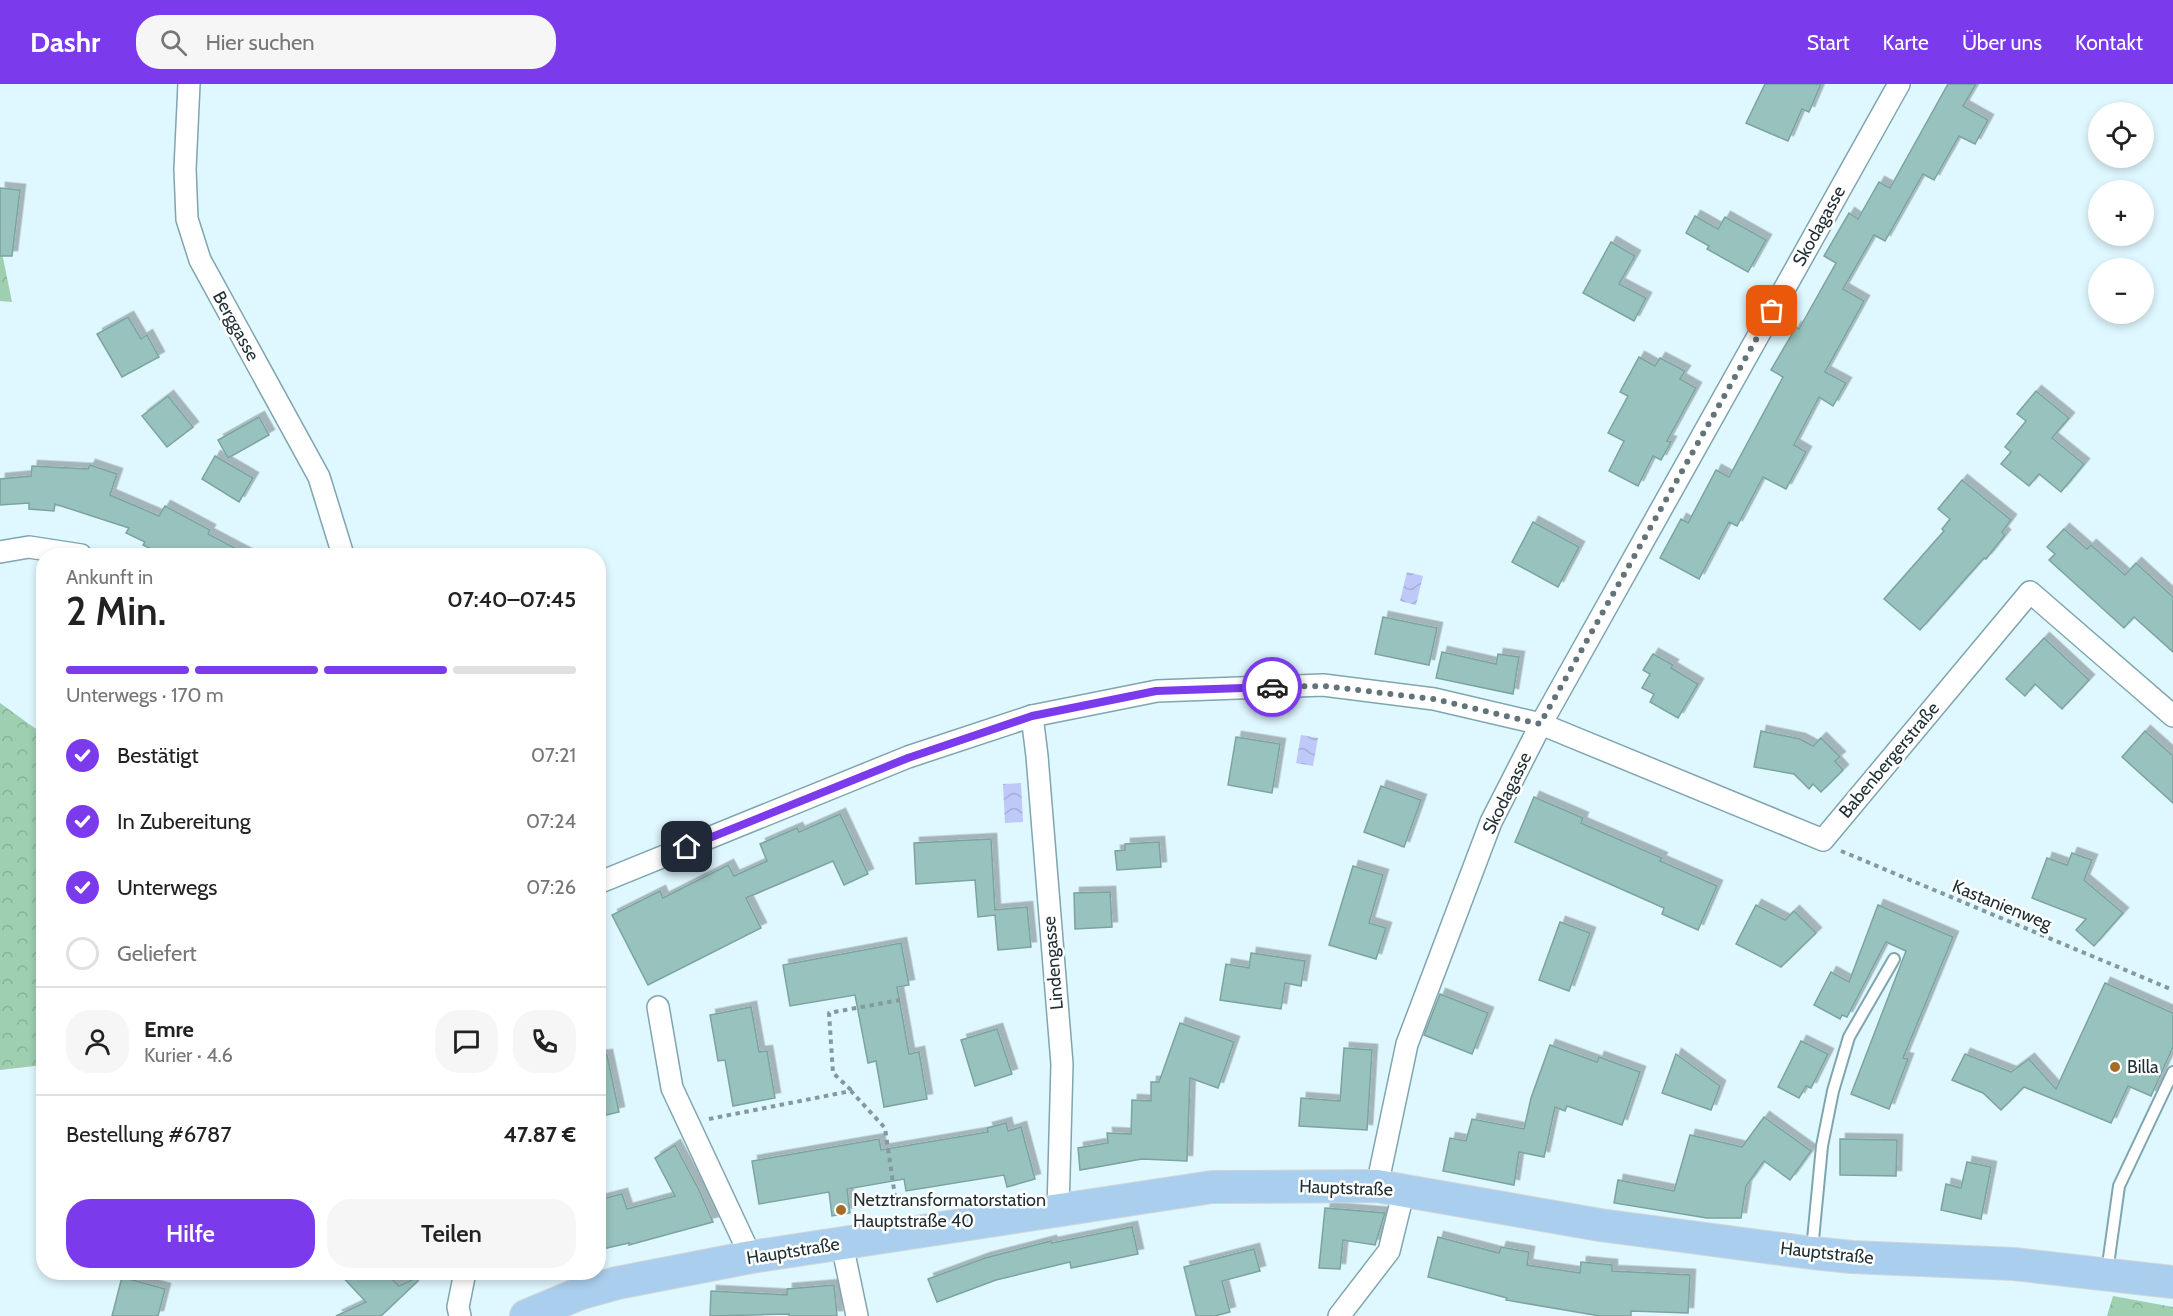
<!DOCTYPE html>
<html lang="de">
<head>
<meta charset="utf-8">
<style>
  :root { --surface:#fff; --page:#f6f6f6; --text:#222; --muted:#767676; --line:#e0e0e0; --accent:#7c3aed }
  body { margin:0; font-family:Cabin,sans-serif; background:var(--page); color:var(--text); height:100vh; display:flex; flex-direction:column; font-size:22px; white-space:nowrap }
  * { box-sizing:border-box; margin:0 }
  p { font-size:20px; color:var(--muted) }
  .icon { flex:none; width:33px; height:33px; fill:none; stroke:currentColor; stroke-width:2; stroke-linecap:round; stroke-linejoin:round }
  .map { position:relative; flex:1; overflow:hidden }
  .panel { position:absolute; left:36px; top:464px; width:570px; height:732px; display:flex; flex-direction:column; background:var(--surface); border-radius:24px; box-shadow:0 3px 9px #0003 }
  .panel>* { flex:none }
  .tools { position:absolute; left:2088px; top:18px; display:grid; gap:12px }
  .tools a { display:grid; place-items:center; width:66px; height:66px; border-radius:50%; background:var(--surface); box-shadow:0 3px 9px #0003; font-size:30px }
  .pin { position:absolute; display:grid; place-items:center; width:51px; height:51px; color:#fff; margin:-26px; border-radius:12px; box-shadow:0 3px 9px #0006 }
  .courier { position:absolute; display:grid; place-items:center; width:60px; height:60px; margin:-30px; border:4px solid #7c3aed; border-radius:50%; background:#fff; color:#222; box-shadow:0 2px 8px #0007 }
  .summary em { font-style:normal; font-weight:600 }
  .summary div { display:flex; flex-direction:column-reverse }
  .summary { display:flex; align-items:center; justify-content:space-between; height:102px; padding:0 30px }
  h1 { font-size:39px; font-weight:600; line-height:45px }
  .bar { display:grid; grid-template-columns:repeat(4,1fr); gap:9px 6px; align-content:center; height:72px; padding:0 30px }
  .bar i { height:8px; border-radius:4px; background:var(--line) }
  .bar .selected { background:var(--accent) }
  .bar p { grid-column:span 4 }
  .line { display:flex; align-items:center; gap:15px; padding:0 30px; border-top:2px solid var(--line) }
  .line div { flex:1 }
  .round { display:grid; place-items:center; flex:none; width:63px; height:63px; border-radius:24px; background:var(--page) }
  ol { padding:0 30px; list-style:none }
  li { display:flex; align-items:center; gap:18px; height:66px }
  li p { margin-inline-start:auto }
  li .icon { padding:6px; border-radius:50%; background:var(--accent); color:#fff; stroke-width:4 }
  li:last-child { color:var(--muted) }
  li i { width:33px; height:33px; border:3px solid var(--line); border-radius:50% }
  .action { display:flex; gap:12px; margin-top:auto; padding:12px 30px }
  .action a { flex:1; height:69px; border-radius:24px; background:var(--accent); color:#fff; font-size:24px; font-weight:600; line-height:69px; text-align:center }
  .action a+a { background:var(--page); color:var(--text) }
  header { display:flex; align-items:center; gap:36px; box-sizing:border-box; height:84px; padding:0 30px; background:var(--accent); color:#fff }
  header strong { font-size:28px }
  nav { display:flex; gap:33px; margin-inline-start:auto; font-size:21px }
  .search { width:420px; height:54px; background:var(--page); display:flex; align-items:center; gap:15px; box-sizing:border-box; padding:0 21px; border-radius:24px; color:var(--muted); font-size:22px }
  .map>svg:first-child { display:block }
</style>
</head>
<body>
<header>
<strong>Dashr</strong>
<div class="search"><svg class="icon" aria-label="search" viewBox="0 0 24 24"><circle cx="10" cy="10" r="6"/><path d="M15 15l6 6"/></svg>Hier suchen</div>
<nav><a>Start</a><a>Karte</a><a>Über uns</a><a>Kontakt</a></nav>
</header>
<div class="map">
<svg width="2173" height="1232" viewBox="0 0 2173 1232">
  <defs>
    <pattern id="forest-crowns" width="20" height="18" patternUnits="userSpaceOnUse" patternTransform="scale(1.5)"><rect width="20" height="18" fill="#9dcfb0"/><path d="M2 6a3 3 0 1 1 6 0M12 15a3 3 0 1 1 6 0" fill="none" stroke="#87b298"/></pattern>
    <pattern id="water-waves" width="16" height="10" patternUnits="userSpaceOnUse" patternTransform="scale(1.5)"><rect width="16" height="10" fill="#bfc9f7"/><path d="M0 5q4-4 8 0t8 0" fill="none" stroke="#a4add4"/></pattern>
    <filter id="shadow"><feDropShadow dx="5.5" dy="-5.5" stdDeviation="0" flood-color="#0004"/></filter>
  </defs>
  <rect width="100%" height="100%" fill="#dff7fe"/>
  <g fill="url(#forest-crowns)">
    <polygon points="0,169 2,169 12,218 0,217"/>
    <polygon points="0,619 43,650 44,981 0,986"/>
    <polygon points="2113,1212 2173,1223 2173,1232 2107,1232"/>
  </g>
  <g fill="url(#water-waves)">
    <polygon points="1407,488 1423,492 1416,521 1400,517"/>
    <polygon points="1301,651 1318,654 1313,682 1296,679"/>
    <polygon points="1021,699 1023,738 1005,739 1003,700"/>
  </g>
  <g fill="#98c2bd" stroke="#7ca49f" stroke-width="1.5" filter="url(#shadow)">
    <polygon points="1765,0 1821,0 1809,28 1802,25 1788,57 1746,39"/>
    <polygon points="1948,0 1976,0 1963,22 1988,36 1975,60 1959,52 1934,96 1923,90 1885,157 1874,151 1843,205 1864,217 1825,288 1846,299 1833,322 1819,313 1794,361 1806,368 1786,405 1763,393 1737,442 1729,438 1699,495 1660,474 1681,435 1688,439 1716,386 1729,393 1783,293 1771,286 1796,243 1799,245 1836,179 1824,172 1849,129 1858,135 1879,98 1890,104"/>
    <polygon points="0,104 20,106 12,172 0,172"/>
    <polygon points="1695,132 1718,145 1725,133 1766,156 1748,188 1707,165 1709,162 1686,149"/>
    <polygon points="1611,158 1635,172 1619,200 1646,214 1634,237 1583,209"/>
    <polygon points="128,233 141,255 147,251 159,273 122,293 97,250"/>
    <polygon points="1639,273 1655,282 1660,274 1685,287 1680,295 1696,304 1667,357 1671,358 1661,376 1653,372 1638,402 1609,387 1624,357 1608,349 1628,312 1620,308"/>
    <polygon points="2036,307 2069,334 2052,354 2084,380 2061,408 2039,390 2029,402 2001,380 2011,368 2005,363 2026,337 2017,330"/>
    <polygon points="168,312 193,343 167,363 142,332"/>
    <polygon points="259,333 269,351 228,374 218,356"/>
    <polygon points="215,372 253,394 239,418 202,395"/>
    <polygon points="90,381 117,390 110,411 159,432 165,422 210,446 208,450 248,471 162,471 143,461 145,458 126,449 129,444 55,420 54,427 29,425 29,419 0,421 0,395 31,392 32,382 88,385"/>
    <polygon points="1962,396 2011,436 2002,448 2005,451 1986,475 1984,474 1920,546 1884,515 1944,447 1942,445 1950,435 1938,425"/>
    <polygon points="1533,438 1579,463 1558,503 1512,478"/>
    <polygon points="2064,445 2087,465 2091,461 2125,491 2136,479 2173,513 2173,568 2134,533 2124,544 2049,476 2055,470 2047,463"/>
    <polygon points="1383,533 1437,544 1429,581 1375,570"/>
    <polygon points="2044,554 2089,596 2062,625 2035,600 2025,612 2006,595"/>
    <polygon points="1442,568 1496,580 1498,570 1519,573 1513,610 1436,594"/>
    <polygon points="1653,570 1673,581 1671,584 1698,600 1678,634 1650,618 1654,610 1642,604 1650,590 1643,586"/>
    <polygon points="1761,647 1800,655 1813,662 1821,654 1840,673 1835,677 1843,686 1821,708 1813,700 1809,705 1794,690 1754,683"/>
    <polygon points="2145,647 2173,672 2173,719 2122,673"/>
    <polygon points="1236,653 1280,660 1272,709 1228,701"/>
    <polygon points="1381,702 1421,716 1404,763 1364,748"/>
    <polygon points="1534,713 1583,734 1581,739 1662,774 1660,777 1717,802 1698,846 1662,830 1664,824 1515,758"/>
    <polygon points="840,730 868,790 844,801 833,777 746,814 761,844 648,901 612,831 660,807 663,814 728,781 734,792 767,777 760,760 797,744 799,748"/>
    <polygon points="991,755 995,826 1027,823 1031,863 998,866 995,831 978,833 975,796 916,800 914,759"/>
    <polygon points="1159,758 1161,783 1117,786 1115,767 1125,766 1125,760"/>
    <polygon points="2072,769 2092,776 2084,796 2123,829 2094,862 2076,846 2086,835 2032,814 2047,774 2067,781"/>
    <polygon points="1353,782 1383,791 1369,839 1386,844 1376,875 1329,861"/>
    <polygon points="1110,808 1112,843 1075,845 1074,809"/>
    <polygon points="1756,821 1785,836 1794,827 1816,849 1781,883 1736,860"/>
    <polygon points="1878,821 1953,853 1903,974 1908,975 1889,1025 1851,1010 1906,867 1886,858 1847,933 1842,931 1840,935 1814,921 1831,888 1849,898"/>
    <polygon points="1560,838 1590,849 1569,907 1539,896"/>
    <polygon points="901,859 909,901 897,903 909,970 919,968 927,1015 884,1023 876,977 868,979 855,911 790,922 783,881"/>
    <polygon points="1251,869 1305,877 1301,902 1285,899 1281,925 1220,916 1226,880 1249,884"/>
    <polygon points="2105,899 2173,929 2173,963 2151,1012 2128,1002 2111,1039 2024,1003 2001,1026 1983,1009 1952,996 1965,970 2011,988 2029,975 2056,1005"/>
    <polygon points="1440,910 1488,929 1472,970 1424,951"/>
    <polygon points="751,923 759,968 767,967 775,1014 733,1022 725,976 718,977 710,931"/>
    <polygon points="1180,939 1234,958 1218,1004 1190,994 1187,1077 1142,1075 1080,1086 1078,1064 1108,1059 1107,1049 1131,1050 1132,1016 1151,1017 1151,998 1159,998"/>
    <polygon points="997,945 1012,990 975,1002 961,956"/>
    <polygon points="1801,957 1828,970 1811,1004 1806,1002 1799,1014 1778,1003"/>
    <polygon points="1550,961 1597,978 1599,973 1640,988 1622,1041 1567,1022 1565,1027 1555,1023 1544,1073 1519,1068 1514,1101 1443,1087 1450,1054 1466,1057 1472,1035 1524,1045 1531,1014"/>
    <polygon points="1344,964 1372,966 1367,1046 1299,1042 1301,1014 1340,1017"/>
    <polygon points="1676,970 1720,1002 1711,1026 1662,1009"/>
    <polygon points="607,971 619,1028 598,1033 598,972"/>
    <polygon points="1764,1033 1811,1067 1790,1096 1764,1077 1746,1102 1741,1134 1707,1134 1614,1119 1618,1096 1674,1107 1690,1051 1742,1063"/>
    <polygon points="1006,1039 1008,1047 1021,1043 1035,1095 1007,1103 1004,1091 906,1107 904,1095 847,1105 850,1129 832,1132 829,1108 759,1120 752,1077 879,1055 881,1066 988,1048 987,1044"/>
    <polygon points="1840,1055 1897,1056 1896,1092 1840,1091"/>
    <polygon points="675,1061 699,1106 713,1138 629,1161 629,1159 598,1166 598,1116 622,1110 627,1125 675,1112 655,1074"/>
    <polygon points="1967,1078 1991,1083 1981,1135 1941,1126 1946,1100 1961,1104"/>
    <polygon points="1325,1124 1385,1129 1375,1161 1343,1156 1340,1185 1319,1184"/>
    <polygon points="1132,1143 1138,1170 1071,1184 1070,1178 996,1196 937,1218 928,1195 985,1174 1051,1157 1052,1159"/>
    <polygon points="1438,1153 1499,1169 1501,1163 1529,1168 1527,1181 1580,1189 1581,1178 1612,1181 1612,1187 1690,1191 1688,1229 1631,1227 1631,1232 1600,1232 1506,1216 1507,1214 1428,1193"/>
    <polygon points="1254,1165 1260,1187 1222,1197 1230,1228 1215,1232 1196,1232 1184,1183"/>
    <polygon points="338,1188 385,1188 399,1202 416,1194 418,1197 381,1232 336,1232 366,1218"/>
    <polygon points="122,1193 165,1205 158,1232 112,1232"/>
    <polygon points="834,1201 837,1232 789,1232 789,1230 710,1232 711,1207 787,1211 787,1205"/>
  </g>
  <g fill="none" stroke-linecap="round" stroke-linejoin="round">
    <defs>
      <g id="lane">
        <polyline points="1812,1166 1822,1062 1833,1007 1849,953 1894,875"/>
        <polyline points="2107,1188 2119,1102 2173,988"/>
      </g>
      <g id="street">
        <polyline points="189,0 185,85 187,135 200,176 319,393 343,471"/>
        <polyline points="0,468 29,463 81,471"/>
        <polyline points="1032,632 1037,672 1062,980 1058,1126"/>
        <polyline points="598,799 908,673 1032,632 1157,607 1323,601 1434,615 1541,640 1823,756 2030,508 2173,632"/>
        <polyline points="658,923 672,1004 751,1173"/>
        <polyline points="1377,1102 1407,960 1491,738 1541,640 1899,0"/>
        <polyline points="842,1160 857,1232"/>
        <polyline points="460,1232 458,1223 465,1188"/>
        <polyline points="1339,1232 1389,1167 1404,1106"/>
      </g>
      <polyline id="primary" points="526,1232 581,1209 617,1199 751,1173 1212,1103 1377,1102 1600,1141 1812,1169 1852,1173 2014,1180 2173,1198"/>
    </defs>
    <use href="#lane" stroke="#7fa5b0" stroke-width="14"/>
    <use href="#street" stroke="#7fa5b0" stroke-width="24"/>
    <use href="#primary" stroke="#d2d5d6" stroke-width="34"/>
    <g stroke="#84999e" stroke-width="4" stroke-dasharray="4.5 4.5" stroke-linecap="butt">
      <polyline points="1841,767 2173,906"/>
      <polyline points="851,1006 833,989 829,929 900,916"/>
      <polyline points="709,1035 851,1007 885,1044 897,1126"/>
    </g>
    <use href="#lane" stroke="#fff" stroke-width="10"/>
    <use href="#street" stroke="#fff" stroke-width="21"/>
    <use href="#primary" stroke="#aaceed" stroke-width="32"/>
  </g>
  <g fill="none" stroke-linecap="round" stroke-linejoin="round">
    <polyline stroke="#627479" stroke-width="6" stroke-dasharray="0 10.8" points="1272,603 1323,602 1434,615 1540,640 1772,227"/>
    <polyline stroke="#7c3aed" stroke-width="8" points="687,763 908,674 1032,632 1156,607 1272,603"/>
  </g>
  <g fill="#a56d29" stroke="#fff" stroke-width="2">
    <circle cx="2115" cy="983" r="6"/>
    <circle cx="841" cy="1126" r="6"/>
  </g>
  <g text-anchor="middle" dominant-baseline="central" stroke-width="5" stroke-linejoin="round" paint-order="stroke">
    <g font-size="18" fill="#1e2e32" stroke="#fff">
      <text transform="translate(1819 142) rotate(-61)">Skodagasse</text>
      <text transform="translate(236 242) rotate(61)">Berggasse</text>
      <text transform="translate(1889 676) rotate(-50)">Babenbergerstraße</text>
      <text transform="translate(1507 709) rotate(-64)">Skodagasse</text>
      <text transform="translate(2002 821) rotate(22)">Kastanienweg</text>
      <text transform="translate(1053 879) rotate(-95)">Lindengasse</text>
      <text transform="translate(1346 1104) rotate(2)">Hauptstraße</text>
      <text transform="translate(793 1167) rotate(-9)">Hauptstraße</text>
      <text transform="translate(1827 1169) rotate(6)">Hauptstraße</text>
    </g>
    <g font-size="18" fill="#1e2e32" stroke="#fff" text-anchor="start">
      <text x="2127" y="983">Billa</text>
      <text x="853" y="1116">Netztransformatorstation<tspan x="853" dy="21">Hauptstraße 40</tspan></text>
    </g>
  </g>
</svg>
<div class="tools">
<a><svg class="icon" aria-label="locate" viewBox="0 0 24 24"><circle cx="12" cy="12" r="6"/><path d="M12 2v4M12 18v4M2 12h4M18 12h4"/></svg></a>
<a>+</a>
<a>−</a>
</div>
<div class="pin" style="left:1772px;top:227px;background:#ea580c"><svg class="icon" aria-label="bag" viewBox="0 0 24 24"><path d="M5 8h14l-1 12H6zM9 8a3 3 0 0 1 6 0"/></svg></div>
<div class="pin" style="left:687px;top:763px;background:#1f2937"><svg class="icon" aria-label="home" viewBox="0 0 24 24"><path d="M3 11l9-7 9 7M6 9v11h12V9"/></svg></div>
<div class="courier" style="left:1272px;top:603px"><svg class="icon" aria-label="car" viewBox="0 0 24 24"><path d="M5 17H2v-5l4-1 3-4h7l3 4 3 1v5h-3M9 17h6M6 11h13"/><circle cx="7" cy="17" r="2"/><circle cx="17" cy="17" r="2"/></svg></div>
<section class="panel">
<div class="summary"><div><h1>2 Min.</h1><p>Ankunft in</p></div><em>07:40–07:45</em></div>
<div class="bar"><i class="selected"></i><i class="selected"></i><i class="selected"></i><i></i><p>Unterwegs · 170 m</p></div>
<ol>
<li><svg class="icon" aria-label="check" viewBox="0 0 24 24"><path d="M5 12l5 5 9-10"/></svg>Bestätigt<p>07:21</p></li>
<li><svg class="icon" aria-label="check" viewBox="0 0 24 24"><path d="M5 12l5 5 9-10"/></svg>In Zubereitung<p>07:24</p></li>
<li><svg class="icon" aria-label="check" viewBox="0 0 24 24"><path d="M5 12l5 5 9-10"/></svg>Unterwegs<p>07:26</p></li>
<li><i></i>Geliefert</li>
</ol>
<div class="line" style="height:108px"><a class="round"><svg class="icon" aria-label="person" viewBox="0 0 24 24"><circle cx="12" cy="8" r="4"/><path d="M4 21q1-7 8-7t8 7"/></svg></a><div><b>Emre</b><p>Kurier · 4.6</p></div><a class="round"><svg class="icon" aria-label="chat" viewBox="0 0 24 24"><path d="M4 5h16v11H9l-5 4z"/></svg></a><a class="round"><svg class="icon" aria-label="phone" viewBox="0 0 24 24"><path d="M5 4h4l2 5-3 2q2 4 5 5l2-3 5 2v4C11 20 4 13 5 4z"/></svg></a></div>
<div class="line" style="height:78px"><div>Bestellung #6787</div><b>47.87 €</b></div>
<div class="action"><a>Hilfe</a><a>Teilen</a></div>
</section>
</div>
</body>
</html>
